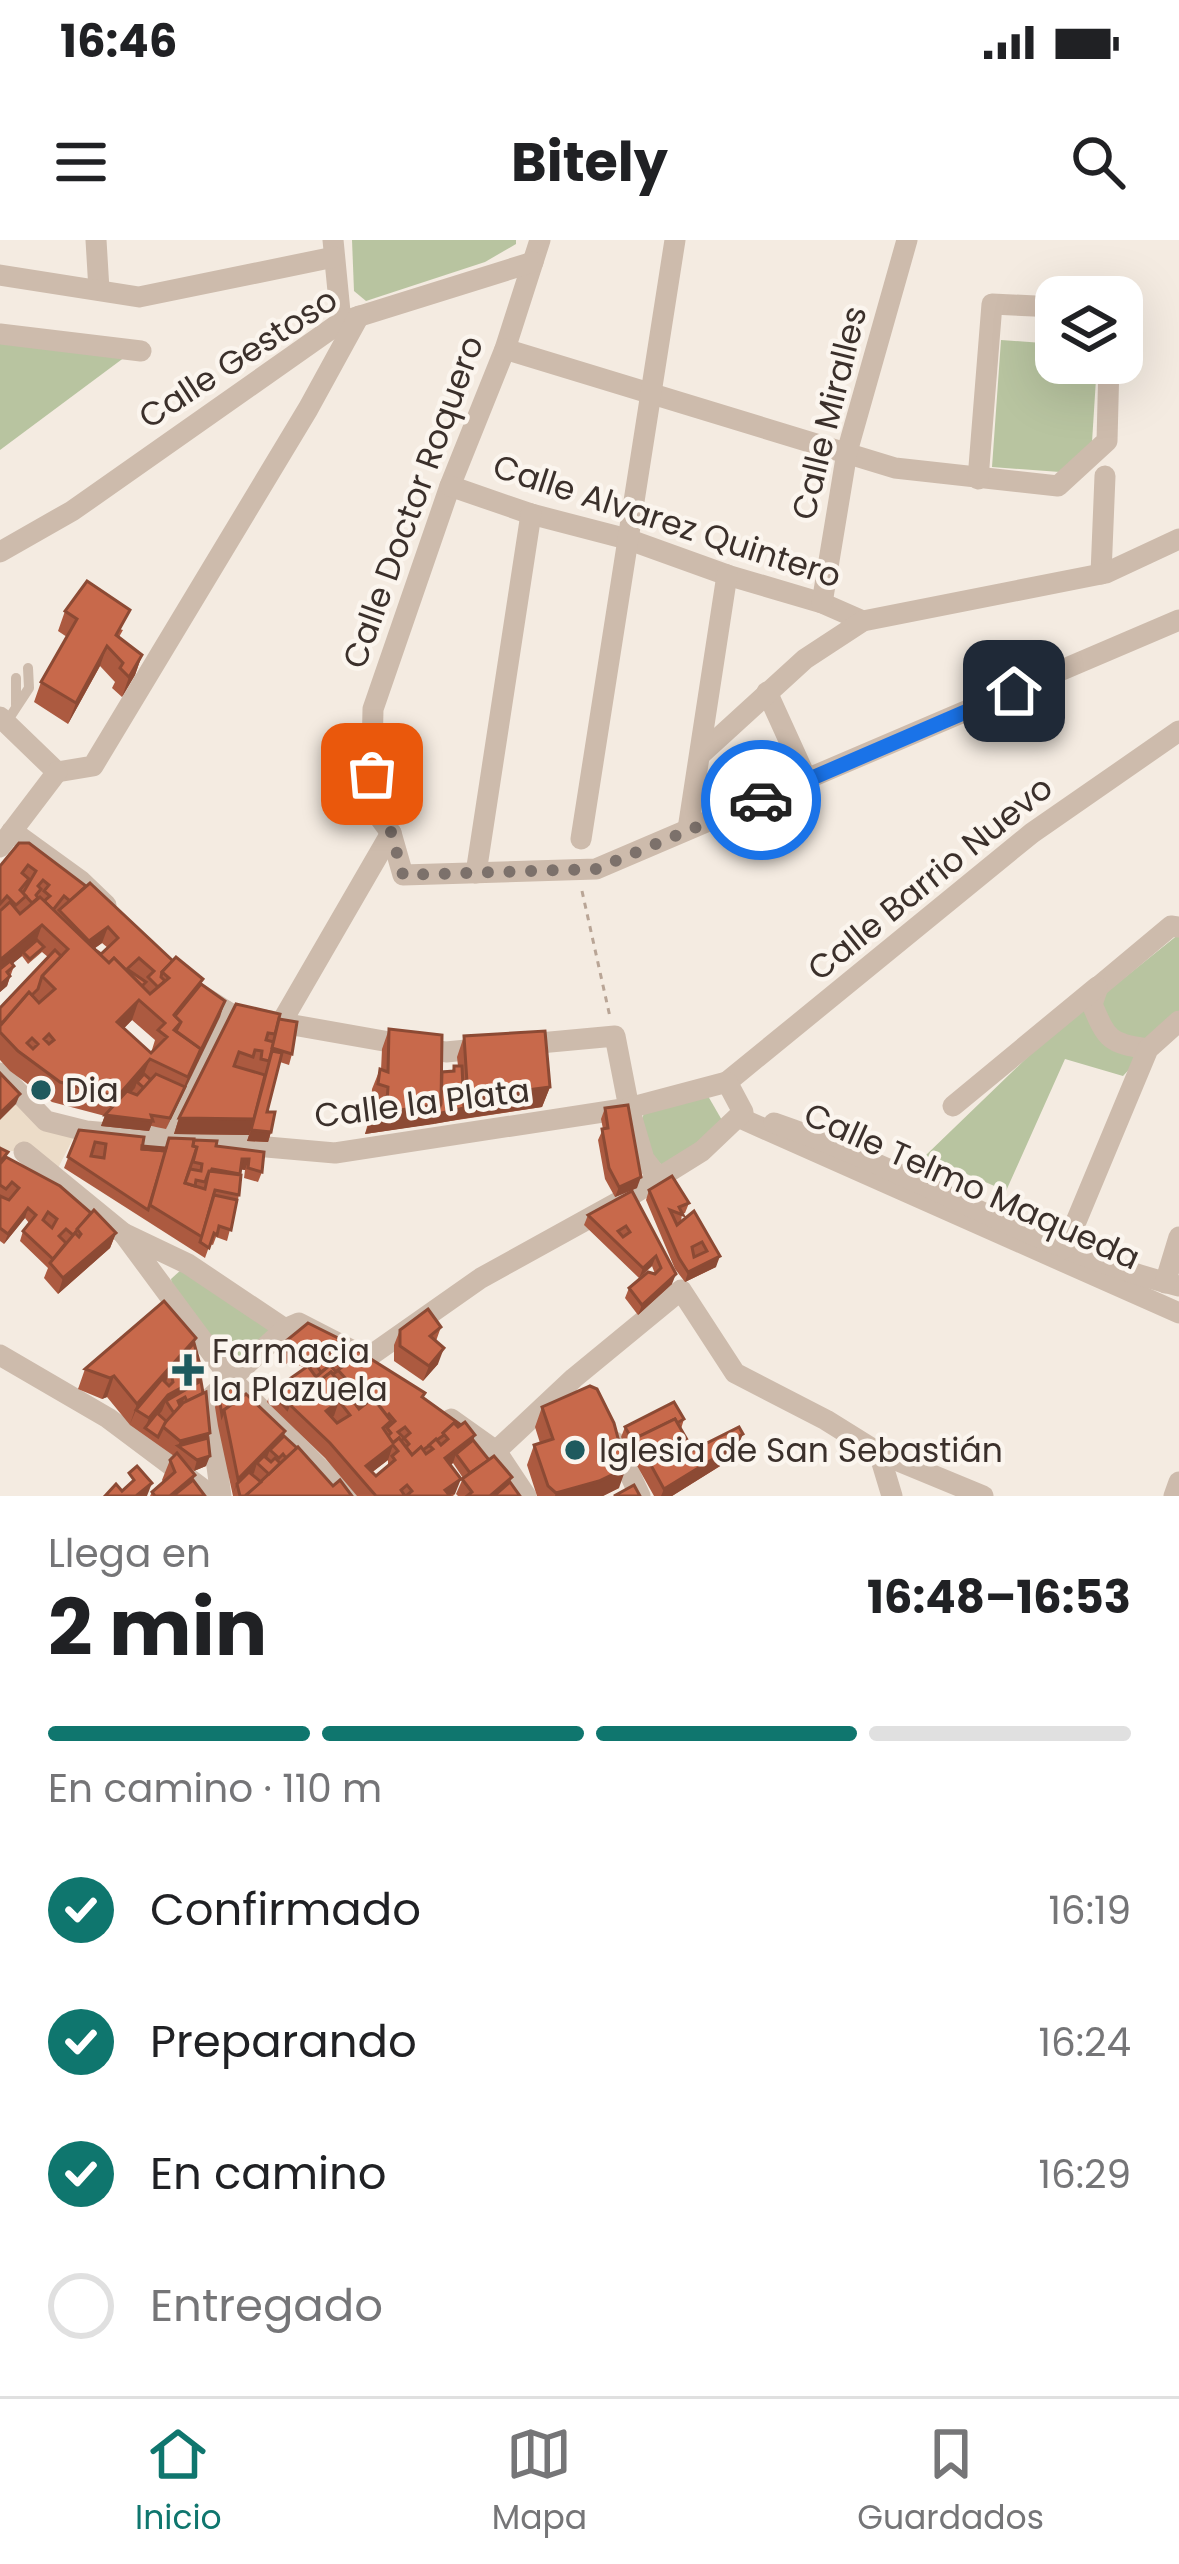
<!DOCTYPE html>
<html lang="es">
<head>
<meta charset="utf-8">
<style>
  :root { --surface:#fff; --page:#f2f2f2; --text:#202124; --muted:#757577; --line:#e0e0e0; --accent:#0f766e }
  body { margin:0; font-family:Poppins,sans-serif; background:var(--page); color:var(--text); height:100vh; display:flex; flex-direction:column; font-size:45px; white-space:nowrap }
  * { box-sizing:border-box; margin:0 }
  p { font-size:39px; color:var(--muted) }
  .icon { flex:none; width:66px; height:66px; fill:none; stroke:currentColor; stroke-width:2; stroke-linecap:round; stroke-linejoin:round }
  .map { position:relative; height:1256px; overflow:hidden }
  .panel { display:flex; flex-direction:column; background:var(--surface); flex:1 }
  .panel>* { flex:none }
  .controls { position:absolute; left:1035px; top:36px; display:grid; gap:24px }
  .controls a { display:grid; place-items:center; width:108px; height:108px; border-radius:24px; background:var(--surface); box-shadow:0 12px 48px #0002; font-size:60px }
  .pin { position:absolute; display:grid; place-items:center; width:102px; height:102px; color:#fff; margin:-51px; border-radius:24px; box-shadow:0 6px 18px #0006 }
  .courier { position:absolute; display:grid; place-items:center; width:120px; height:120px; margin:-60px; border:9px solid #1a73e8; border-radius:50%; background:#fff; color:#222; box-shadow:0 3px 15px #0007 }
  .head em { font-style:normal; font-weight:700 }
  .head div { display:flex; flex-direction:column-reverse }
  .head { display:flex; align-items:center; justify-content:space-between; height:204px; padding:0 48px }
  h1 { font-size:78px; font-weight:700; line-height:90px }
  .bar { display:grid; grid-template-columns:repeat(4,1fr); gap:18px 12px; align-content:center; height:144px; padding:0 48px }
  .bar i { height:15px; border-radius:9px; background:var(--line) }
  .bar .on { background:var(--accent) }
  .bar p { grid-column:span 4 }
  ol { padding:0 48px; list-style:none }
  li { display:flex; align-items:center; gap:36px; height:132px }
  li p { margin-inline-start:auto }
  li .icon { padding:12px; border-radius:50%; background:var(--accent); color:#fff; stroke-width:4 }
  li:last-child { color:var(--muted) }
  li i { width:66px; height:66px; border:6px solid var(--line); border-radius:50% }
  .status { display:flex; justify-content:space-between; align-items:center; height:84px; padding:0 60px; background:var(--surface); direction:ltr }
  .status svg { height:33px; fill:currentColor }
  header { display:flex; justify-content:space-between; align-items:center; height:156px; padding:0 48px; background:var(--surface); font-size:54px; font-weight:700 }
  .dock { display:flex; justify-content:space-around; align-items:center; height:168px; border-top:3px solid var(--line); background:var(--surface); font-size:33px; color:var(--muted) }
  .dock a { display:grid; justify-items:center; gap:6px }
  .dock .on { color:var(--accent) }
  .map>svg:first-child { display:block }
</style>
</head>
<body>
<div class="status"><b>16:46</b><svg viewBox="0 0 49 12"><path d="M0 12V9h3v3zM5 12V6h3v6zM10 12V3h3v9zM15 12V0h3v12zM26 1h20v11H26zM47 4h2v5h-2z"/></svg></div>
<header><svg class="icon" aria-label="menu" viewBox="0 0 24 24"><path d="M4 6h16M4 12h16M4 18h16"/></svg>Bitely<svg class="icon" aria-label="search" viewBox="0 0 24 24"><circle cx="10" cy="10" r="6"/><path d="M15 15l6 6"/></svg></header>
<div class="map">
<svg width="1179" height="1256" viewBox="0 0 1179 1256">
  <rect width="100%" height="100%" fill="#f4ebe1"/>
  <g fill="#b8c4a0">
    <polygon points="352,0 516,0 516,4 485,22 366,61 354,51"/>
    <polygon points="0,98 129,114 0,210"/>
    <polygon points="1001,100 1056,104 1056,123 1097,123 1092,202 1060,232 992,227"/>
    <polygon points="1179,694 1179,776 1123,836 1065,819 1006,951 925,916 1037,808"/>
    <polygon points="708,856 723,882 669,926 650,921 641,881 645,871"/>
    <polygon points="182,1029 271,1085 272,1095 237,1123 229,1120 173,1049 171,1039"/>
  </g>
  <polygon fill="#ecdcc8" points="16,864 78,889 54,936 24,912 0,910 0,880"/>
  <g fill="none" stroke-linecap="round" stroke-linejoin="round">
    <polyline stroke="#b9a596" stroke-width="3" stroke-dasharray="6 6" stroke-linecap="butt" points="582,651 610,777"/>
    <g stroke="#cdbbac" stroke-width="10">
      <polyline points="16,438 16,465"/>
      <polyline points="6,483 29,448 28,428"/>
    </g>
    <g stroke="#cdbbac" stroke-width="21">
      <polyline points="96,0 99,50"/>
      <polyline points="333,0 341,82"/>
      <polyline points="540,0 505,109 450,246 373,469 371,566 391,593 403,635 596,629 1179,380"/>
      <polyline points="0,35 139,57 334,17"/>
      <polyline points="0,94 141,111"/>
      <polyline points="505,109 895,228 1058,246 1107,201 1109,123"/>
      <polyline points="978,239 992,64 1056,67"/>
      <polyline points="450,246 531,274 627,299 727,335 822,363 863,381"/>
      <polyline points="0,312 72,271 341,82 533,22"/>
      <polyline points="1101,334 1105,236"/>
      <polyline points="822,363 847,212 907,0"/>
      <polyline points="767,452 807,540"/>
      <polyline points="0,477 57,532"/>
      <polyline points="701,514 805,419 863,381 1106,333 1179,299"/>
      <polyline points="57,532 93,526 308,169 359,76"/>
      <polyline points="688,589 727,335"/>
      <polyline points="12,591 81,641 106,665"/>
      <polyline points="581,599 675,0"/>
      <polyline points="0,607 57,532"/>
      <polyline points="476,633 531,274"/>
      <polyline points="198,753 231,774 446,812 487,808"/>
      <polyline points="281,783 391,593"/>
      <path d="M1148,809c-39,-6 -41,-9 -56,-45l6,-17 73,-61 8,1"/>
      <polyline points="0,833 46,881 86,891 335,913 629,868 615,796 518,805"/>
      <polyline points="727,842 1032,593 1179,491"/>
      <polyline points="953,866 1097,747"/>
      <polyline points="740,878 1179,1073"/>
      <path d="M774,883c138,47 264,128 405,163"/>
      <polyline points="164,900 226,771"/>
      <polyline points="24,912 123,993"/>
      <polyline points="1065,1008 1148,809 1179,781"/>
      <polyline points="1165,1043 1179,997"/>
      <polyline points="285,1089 188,1024 123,993 231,1139 347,1256"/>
      <polyline points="0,1115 108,1178 212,1256"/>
      <polyline points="367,1118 481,1038 633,954 702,911 743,872 727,842 629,868 644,919 658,937"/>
      <polyline points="451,1179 496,1211 526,1256"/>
      <polyline points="615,1202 640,1256"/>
      <polyline points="496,1211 574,1138 681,1050 735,1133 826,1180 879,1213 983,1256"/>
      <polyline points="879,1213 892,1256"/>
      <polyline points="221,1256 208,1160 285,1089 299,1083 367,1118"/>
      <polyline points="1174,1256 1179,1242"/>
    </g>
  </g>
  <g fill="#ac5a40" fill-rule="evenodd">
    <polygon points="65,371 123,390 119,397 142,415 135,435 122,457 112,448 115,442 100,426 68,484 34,462 41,442 67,397 58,391"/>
    <path d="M19,603l206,158 -59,128 -15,-3 -2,5 -48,-5 4,-10 -53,-14 -42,-31 -10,-11v-52l48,-51 -6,-5 -14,12 -6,-8 -10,8 2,2 -7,20 -7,6v-126zM102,703l6,5 -7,6 -6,-6zM132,780l23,20 -4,13 -27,-25z"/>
    <polygon points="236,764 279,779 292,814 289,825 280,822 267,872 271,892 268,902 247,901 249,895 174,894 179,878"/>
    <polygon points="389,789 442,832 452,831 454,826 458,826 457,817 464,796 550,847 542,867 365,894 373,865 371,865 372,849 380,829 381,830 382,809"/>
    <polygon points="605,868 637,948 615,957 605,939 598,900 603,889 601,879"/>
    <polygon points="79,890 142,906 166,908 194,900 216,906 264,912 262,932 258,942 244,938 245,930 241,929 239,955 227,1001 216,997 213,1005 210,1004 205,1018 64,928"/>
    <polygon points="0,908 6,917 116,993 110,1008 58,1054 44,1038 48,1028 20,1001 23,991 29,983 25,978 4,1004 0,1001"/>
    <polygon points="649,950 689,963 685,973 682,974 681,982 694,971 716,1027 685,1042 675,1029 646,960"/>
    <polygon points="632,951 672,1044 638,1075 625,1058 629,1048 655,1034 652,1026 639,1038 584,985 588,975"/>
    <polygon points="441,1087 436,1101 438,1124 423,1141 394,1121 394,1105 400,1090"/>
    <polygon points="196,1098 194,1103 203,1136 201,1141 208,1198 206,1226 194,1231 187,1225 193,1240 205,1256 150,1256 152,1252 163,1242 162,1240 170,1220 174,1216 130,1185 107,1157 102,1159 78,1149 85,1129"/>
    <path d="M340,1099l-2,6 85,53 52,37 -2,5 47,56h-62l-2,-2 7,-16 -10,-15 -3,2 5,29 -2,2h-96l-32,-38 -58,-56 4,-10 34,-24 -15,-7 -4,3 -8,-9 3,-10zM388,1220v6l-12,10 -4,-4z"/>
    <polygon points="219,1157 285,1191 284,1196 333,1246 352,1256 233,1256 218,1186 215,1167"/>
    <polygon points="542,1167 619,1248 603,1256 537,1256 527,1225 534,1205 540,1203 535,1187"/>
    <polygon points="684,1179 681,1189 693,1210 737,1210 733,1218 672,1256 654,1256 621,1197 625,1187"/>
  </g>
  <g fill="#8c4a34">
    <polygon points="107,406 100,426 68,484 76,463"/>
    <polygon points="142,415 135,435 122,457 129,437"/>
    <polygon points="42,685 35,705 23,712 22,716 0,734 0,720"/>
    <polygon points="108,687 102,703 84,716 89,701"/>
    <polygon points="10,736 7,746 0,752 0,745"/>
    <polygon points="139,760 132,780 110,803 117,782"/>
    <polygon points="225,761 220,777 166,889 188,837"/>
    <polygon points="150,819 142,839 137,842 135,848 110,876 153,881 149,891 101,886 105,875 110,876 117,857"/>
    <polygon points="550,847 542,867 461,879 434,884 437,874 464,868 468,858"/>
    <polygon points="20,854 16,864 0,880 0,873"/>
    <polygon points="441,864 434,884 365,894 373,874"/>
    <polygon points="179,878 254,879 249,895 174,894"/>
    <polygon points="251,890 271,892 268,902 247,901"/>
    <polygon points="242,919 249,919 245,930 238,929"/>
    <polygon points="641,937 637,948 615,957 619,947"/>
    <polygon points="28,968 25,978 4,1004 8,994"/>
    <polygon points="116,993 110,1008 58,1054 63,1038"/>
    <polygon points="656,1016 652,1026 639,1038 643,1028"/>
    <polygon points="720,1016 716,1027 685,1042 688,1032"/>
    <polygon points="676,1034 672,1044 638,1075 642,1065"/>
    <polygon points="196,1098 188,1119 170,1130 165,1145 136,1170 130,1184 137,1164"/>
    <polygon points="444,1108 438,1124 423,1141 429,1126"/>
    <polygon points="114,1136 107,1157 102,1159 110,1138"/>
    <polygon points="203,1136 197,1152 184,1159 181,1168 166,1161 162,1171 147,1189 145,1188 149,1178 168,1155"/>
    <polygon points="368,1150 363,1165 350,1175 353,1161"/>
    <polygon points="339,1161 334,1176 320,1186 326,1171"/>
    <polygon points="285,1191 280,1206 270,1210 266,1220 257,1223 254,1233 238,1249 237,1244 233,1254 238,1239"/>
    <polygon points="210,1193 204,1209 178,1206 180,1201"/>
    <polygon points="743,1194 733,1218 672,1256 661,1256 664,1249"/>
    <polygon points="475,1195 469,1210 456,1214 453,1223 440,1234 445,1218"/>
    <polygon points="393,1205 388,1220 361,1241 366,1226"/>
    <polygon points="210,1216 206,1226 194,1231 197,1220"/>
    <polygon points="626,1228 619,1248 603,1256 555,1256 556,1253"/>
    <polygon points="461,1239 455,1254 443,1256 445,1250"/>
    <polygon points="152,1243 147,1256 136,1256"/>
  </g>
  <g fill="#c8694b" stroke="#8c4a34" stroke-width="3" fill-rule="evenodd">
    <polygon points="87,341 130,370 116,395 142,415 129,437 120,428 123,423 107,406 76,463 41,442 77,379 65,371"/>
    <polygon points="19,603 29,603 86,646 70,661 64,656 53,670 44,661 50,656 44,651 49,645 43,640 38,646 41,649 36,655 38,658 32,663 23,653 36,631 28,625 22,633 29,639 20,650 26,656 16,665 7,656 0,664 0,626"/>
    <polygon points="90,643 173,721 162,732 161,737 165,741 158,747 148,737 154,731 139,718 127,729 146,742 142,746 114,718 109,723 94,709 101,714 118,698 108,687 89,701 59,670"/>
    <path d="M40,657l69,66 5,-5 36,36 19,-16 -7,-6 14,-15 27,22 -29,36 7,7 -7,8 27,19 -13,28 -38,-18 -33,38 -57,-15 -42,-31 -18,-19v-6l29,-34 10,11 16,-14 -13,-13 26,-27 -26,-24 -42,35v-49l10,-9 10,12zM139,760l26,23 -7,7 9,7 -16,16 -34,-31zM49,794l5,6 -5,4 -5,-5zM32,798l6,6 -5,5 -6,-6z"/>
    <polygon points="37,700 44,707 30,719 23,712"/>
    <polygon points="55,710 61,716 42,736 38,749 32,755 29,752 2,783 0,781 0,768"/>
    <polygon points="10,721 14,726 7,732 10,736 0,745 0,729"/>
    <polygon points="201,744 225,761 199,814 201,809 176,791 181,782 175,776"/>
    <polygon points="236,764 280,774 275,794 268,793 266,800 274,802 269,821 261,819 262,811 255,810 253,817 239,812 234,826 265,835 254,879 179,878"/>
    <polygon points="279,779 297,782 292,814 272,808"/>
    <polygon points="389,789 442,795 441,864 373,874 375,861 387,862 388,847 378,844 380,829 388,832"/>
    <polygon points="545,791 550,847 468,858 464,796"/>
    <polygon points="272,811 282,813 267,872 275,872 271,892 251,890"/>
    <polygon points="454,826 462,826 464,868 437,874 441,864 442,832 454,831"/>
    <polygon points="0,833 20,854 0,873"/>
    <polygon points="144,834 151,840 144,848 137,842"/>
    <polygon points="156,834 185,847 170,878 151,875 153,881 105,875 127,851 137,855"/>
    <polygon points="628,865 641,937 619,947 609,928 602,889 608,888 605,868"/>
    <path d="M79,890l65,7 -2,12 24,2 -18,59 -80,-53zM95,902l11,2 -2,14 -13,-2z"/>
    <polygon points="169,898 194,899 193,906 197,907 185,943 205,949 209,931 241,935 239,955 215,950 202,997 150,965"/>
    <polygon points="194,900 217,901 216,906 264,912 262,932 248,928 249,919 242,919 240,934 212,929 211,931 209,931 205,942 196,940 195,946 185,943 190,929 201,931 202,924 193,922 197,907 193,906"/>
    <polygon points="142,906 166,908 165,911 142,909"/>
    <polygon points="0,908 8,912 0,922"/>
    <path d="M6,917l54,29 31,27 -16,20 -2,2 -7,-6 -7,7 7,7 -13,16 -30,-28 13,-16 -8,-7 -20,26 -8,-6v-32l9,4 10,-12 -7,-6 -6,7 -6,-4v-21zM48,972l9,7 -5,9 -9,-8z"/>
    <path d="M672,936l17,27 -10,4 4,8 -13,-5 7,15 17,-14 26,45 -32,16 -9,-14 -30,-68zM702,1002l5,9 -13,6 -2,-10z"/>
    <path d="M632,951l44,83 -34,31 -13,-17 19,-16 7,2 6,-6 -5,-12 -13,12 -55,-53zM626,986l4,6 -7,5 -5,-6z"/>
    <polygon points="214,955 237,960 231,990 219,986 217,995 214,993 209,1008 200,1002"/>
    <polygon points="94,970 116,993 63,1038 50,1023 75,993 79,997 81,994 77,989"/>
    <polygon points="164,1061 196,1098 137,1164 114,1136 110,1138 85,1129"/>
    <polygon points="428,1069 441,1087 430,1096 444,1108 429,1126 400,1106 400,1090"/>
    <polygon points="308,1083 340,1099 327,1115 322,1112 313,1120 293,1110 290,1114 281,1105"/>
    <polygon points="194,1103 203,1136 168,1155 149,1178 136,1170 162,1139 169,1146 173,1142 170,1130"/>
    <polygon points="338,1104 343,1108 330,1126 321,1132 314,1122 320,1118 325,1120"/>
    <polygon points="347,1104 425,1153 422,1157 461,1185 458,1187 454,1183 443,1193 444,1195 423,1210 421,1207 412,1215 406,1207 409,1204 404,1198 410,1193 405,1187 398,1192 404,1198 401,1201 399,1198 393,1203 388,1196 391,1193 387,1188 395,1181 389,1174 387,1176 375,1160 367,1153 368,1150 362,1143 348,1154 345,1149 347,1147 347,1140 338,1130 342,1127 333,1121"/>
    <polygon points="330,1125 336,1132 333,1134 331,1132 289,1164 287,1169 271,1152 308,1126 316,1137"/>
    <path d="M331,1132l17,22 14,-11 6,7 -15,11 6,8 14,-11 18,23 -8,7 10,15 6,-5 13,17 9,-8 5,7 7,-5 -4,-4 7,-6 5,6 7,-6 -5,-6 11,-10 4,4 7,-5 10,13 -30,23 16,21 -16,11 5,6h-44l6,-5 -5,-6 -6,5 4,6h-29l-46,-53 -41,-39zM339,1161l11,14 -13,8 -11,-12zM393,1205l5,6 -6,5 3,4 -19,16 -10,-10z"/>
    <polygon points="201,1141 203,1153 187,1161 185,1157 178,1161 180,1166 174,1173 166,1161"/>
    <polygon points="590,1146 597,1149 614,1183 626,1228 599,1241 556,1253 548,1246 534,1205 553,1199 542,1167"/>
    <polygon points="232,1147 242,1157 224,1170 222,1175 219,1157"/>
    <polygon points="206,1152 210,1193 180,1201 162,1186 183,1163"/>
    <polygon points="246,1154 285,1191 238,1239 224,1170"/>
    <polygon points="674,1162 684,1179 677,1183 675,1179 636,1198 634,1203 625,1187"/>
    <polygon points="157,1173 166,1181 158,1197 145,1188"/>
    <polygon points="675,1179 693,1210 739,1187 743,1194 736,1198 739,1203 664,1249 636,1198"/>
    <polygon points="284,1196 297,1208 286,1218 283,1214 279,1218 270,1210"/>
    <polygon points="208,1198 210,1216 197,1220 178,1206"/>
    <polygon points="473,1200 489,1220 470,1233 456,1214"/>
    <polygon points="298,1207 333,1246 340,1240 352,1256 245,1256"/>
    <polygon points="177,1213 195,1235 170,1256 155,1256 152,1252 175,1232 170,1220"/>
    <polygon points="264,1216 271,1222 275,1218 280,1223 269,1234 257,1223"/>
    <polygon points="494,1216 512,1237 490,1256 467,1256 472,1252 462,1239"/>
    <polygon points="137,1226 152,1243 136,1256 105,1256 116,1244 122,1251 134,1240 129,1233"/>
    <polygon points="249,1232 261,1242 245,1256 240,1256 237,1244"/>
    <polygon points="193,1240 205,1256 173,1256"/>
    <polygon points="510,1242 520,1256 494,1256"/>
    <polygon points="634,1245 640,1256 614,1256"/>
  </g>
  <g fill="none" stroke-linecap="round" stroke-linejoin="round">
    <polyline stroke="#7c716b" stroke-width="12" stroke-dasharray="0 21.6" points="372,534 371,566 391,592 403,635 596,629 761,560"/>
    <polyline stroke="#1a73e8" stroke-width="15" points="761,560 1014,451"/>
  </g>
  <g fill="#1f5a5e" stroke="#fbf5ee" stroke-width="4.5">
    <circle cx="41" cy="850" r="12"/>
    <path d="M182 1112h12v12h12v12h-12v12h-12v-12h-12v-12h12z"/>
    <circle cx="575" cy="1210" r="12"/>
  </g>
  <g text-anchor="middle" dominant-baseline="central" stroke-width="9" stroke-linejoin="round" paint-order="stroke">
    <g font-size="33" fill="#3b302b" stroke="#fbf5ee">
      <text transform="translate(238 118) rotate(-33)">Calle Gestoso</text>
      <text transform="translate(829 173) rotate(-76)">Calle Miralles</text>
      <text transform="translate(413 262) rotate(-70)">Calle Doctor Roquero</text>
      <text transform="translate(667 281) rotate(18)">Calle Alvarez Quintero</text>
      <text transform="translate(930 638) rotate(-39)">Calle Barrio Nuevo</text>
      <text transform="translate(422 863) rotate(-7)">Calle la Plata</text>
      <text transform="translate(972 946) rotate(24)">Calle Telmo Maqueda</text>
    </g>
    <g font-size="33" fill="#3b302b" stroke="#fbf5ee" text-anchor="start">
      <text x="65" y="850">Dia</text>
      <text x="212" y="1111">Farmacia<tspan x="212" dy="38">la Plazuela</tspan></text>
      <text x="599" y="1210">Iglesia de San Sebastián</text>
    </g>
  </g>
</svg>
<div class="controls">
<a><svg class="icon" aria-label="layers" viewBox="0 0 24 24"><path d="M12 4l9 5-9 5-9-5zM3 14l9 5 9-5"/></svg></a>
</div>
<div class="pin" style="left:372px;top:534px;background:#ea580c"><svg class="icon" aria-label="bag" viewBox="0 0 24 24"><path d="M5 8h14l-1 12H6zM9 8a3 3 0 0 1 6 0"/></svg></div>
<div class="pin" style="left:1014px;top:451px;background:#1f2937"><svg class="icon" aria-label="home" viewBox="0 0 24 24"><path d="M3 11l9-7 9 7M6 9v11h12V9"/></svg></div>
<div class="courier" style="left:761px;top:560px"><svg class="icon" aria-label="car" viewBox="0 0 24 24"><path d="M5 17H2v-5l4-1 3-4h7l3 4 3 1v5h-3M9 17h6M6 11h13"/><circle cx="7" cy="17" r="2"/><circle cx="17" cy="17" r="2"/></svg></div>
</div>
<section class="panel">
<div class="head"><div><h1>2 min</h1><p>Llega en</p></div><em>16:48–16:53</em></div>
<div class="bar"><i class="on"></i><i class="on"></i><i class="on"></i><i></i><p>En camino · 110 m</p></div>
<ol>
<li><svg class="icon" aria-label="check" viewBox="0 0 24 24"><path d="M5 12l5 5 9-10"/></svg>Confirmado<p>16:19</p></li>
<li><svg class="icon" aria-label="check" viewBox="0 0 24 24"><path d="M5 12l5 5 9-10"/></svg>Preparando<p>16:24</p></li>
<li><svg class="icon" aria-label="check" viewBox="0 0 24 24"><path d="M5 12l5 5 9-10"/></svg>En camino<p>16:29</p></li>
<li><i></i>Entregado</li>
</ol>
</section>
<nav class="dock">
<a class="on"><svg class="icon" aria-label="home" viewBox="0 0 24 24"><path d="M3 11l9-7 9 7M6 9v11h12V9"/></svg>Inicio</a>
<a><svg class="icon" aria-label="map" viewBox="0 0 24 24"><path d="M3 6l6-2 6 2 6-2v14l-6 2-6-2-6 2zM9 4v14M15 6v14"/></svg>Mapa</a>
<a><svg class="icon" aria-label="saved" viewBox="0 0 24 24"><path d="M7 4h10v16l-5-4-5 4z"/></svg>Guardados</a>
</nav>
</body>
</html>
